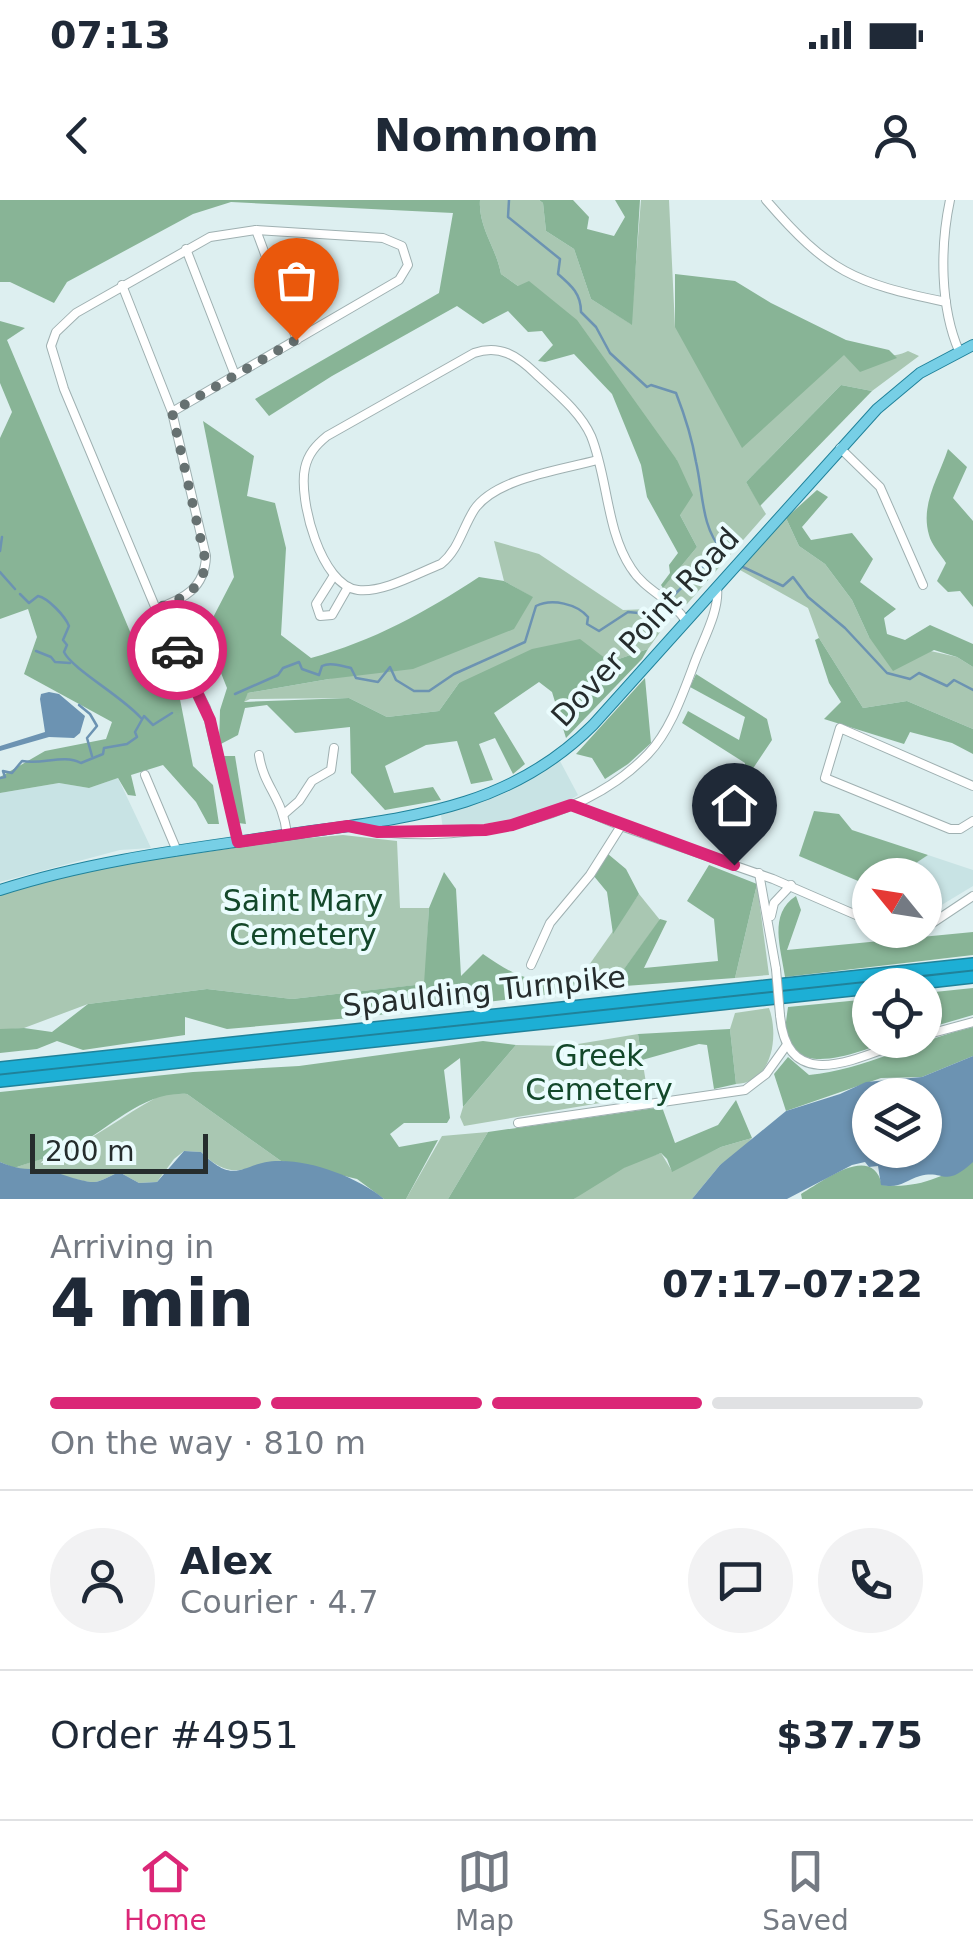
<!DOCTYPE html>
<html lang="en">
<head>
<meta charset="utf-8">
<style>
  :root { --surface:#fff; --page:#f2f2f3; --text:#1f2937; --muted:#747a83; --line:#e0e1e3; --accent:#db2777 }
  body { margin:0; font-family:"DejaVu Sans",sans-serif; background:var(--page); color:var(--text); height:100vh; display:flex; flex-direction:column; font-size:38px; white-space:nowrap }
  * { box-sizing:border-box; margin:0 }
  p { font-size:32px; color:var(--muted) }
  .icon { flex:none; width:55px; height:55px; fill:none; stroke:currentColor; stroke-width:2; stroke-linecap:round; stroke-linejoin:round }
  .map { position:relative; height:999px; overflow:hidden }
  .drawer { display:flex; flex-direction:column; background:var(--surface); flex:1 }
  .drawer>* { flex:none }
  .needle { width:65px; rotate:300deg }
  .controls { position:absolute; left:852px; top:658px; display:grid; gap:20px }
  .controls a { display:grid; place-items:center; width:90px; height:90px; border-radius:50%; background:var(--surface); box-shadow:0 2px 8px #0004; font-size:50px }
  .scale { position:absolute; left:30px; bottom:25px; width:178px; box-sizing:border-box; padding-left:10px; border:5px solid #262d2d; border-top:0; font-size:28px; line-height:35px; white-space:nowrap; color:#262d2d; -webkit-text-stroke:8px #eafcfd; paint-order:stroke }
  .pin { position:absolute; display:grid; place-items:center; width:85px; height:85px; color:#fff; margin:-102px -42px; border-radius:50% 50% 50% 0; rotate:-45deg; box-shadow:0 0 10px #0007 }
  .pin .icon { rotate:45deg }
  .courier { position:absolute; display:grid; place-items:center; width:100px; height:100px; margin:-50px; border:8px solid #db2777; border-radius:50%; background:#fff; color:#222; box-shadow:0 2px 12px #0007 }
  .headline em { font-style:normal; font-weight:800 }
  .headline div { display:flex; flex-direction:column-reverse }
  .headline { display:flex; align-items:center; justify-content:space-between; height:170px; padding:0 50px }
  h1 { font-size:65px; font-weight:800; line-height:75px }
  .bar { display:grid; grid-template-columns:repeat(4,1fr); gap:15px 10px; align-content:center; height:120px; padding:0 50px }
  .bar i { height:12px; border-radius:8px; background:var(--line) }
  .bar .on { background:var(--accent) }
  .bar p { grid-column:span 4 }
  .line { display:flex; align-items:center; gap:25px; padding:0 50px; border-top:2px solid var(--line) }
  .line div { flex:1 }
  .round { display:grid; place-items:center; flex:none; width:105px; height:105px; border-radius:52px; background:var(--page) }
  .status { display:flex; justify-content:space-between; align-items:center; height:70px; padding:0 50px; background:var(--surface); direction:ltr }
  .status svg { height:28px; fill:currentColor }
  header { display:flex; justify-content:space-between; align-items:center; height:130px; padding:0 50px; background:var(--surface); font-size:45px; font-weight:800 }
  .tab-bar { display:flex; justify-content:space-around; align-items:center; height:140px; border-top:2px solid var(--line); background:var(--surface); font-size:28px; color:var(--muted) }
  .tab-bar a { display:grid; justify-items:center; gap:5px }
  .tab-bar .on { color:var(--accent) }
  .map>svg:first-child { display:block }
</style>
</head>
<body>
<div class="status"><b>07:13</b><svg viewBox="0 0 49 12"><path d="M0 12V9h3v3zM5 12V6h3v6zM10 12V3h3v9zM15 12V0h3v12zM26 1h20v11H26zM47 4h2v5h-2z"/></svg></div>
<header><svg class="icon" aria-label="back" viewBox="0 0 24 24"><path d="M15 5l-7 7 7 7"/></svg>Nomnom<svg class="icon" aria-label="person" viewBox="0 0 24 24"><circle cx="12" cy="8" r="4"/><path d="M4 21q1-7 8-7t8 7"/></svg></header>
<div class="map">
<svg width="973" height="999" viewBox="0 0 973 999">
  <rect width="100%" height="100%" fill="#ddeff0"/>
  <g fill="#c8e3e4">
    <polygon points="560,561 578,595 558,608 514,620 443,629 441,615 508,592"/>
    <polygon points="118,578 151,648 120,650 0,682 0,593 59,583 89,588"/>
    <polygon points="928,655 973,670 973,686 925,715 925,675 898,675"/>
  </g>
  <g fill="#a9c7b2">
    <path d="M480,0h59l4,3 3,28 28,18 17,50 40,25 10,-124h28l6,127c44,7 201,43 233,24l11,5 -47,35 -31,-6 -95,97 20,32 -79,90 -8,1 -18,-15 36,-43 -17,-32 -3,-55 -159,-174 -17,-12c-5,-27 -23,-47 -21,-74z"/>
    <polygon points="786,318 799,346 825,364 852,400 869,437 957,457 973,467 973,529 907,501 863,508 819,438 808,408 740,370"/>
    <polygon points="494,341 539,354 623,410 649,409 668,421 648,449 610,462 459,483 439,511 387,517 349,498 250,499 242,503 248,493 329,479 532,397 504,381"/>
    <polygon points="343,635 397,641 400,708 429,708 425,784 292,799 207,789 88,804 24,828 0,830 0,694 94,668 296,639"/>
    <polygon points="757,684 769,775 735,778"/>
    <polygon points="639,694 660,720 611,787 570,792"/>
    <path d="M769,808c10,27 4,75 -33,76l-6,-55 5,-16z"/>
    <polygon points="638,834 648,895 464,926 460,917 463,907 516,845 566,846"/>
    <path d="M168,892l19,2 94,67c-37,5 -49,22 -80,-9l-17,-1 -10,8 -17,23 -18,1 -20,-11c-7,3 -17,9 -24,10 -11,1 -38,-8 -48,-11 -10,-4 -22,0 -33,-3 19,-7 41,-12 59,-21 34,-16 61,-40 95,-55z"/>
    <polygon points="488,932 448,999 406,999 442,936"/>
    <path d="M752,938l-11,13 -21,14 -28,34h-118c25,-20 56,-37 87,-46l11,18 49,-24z"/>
  </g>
  <g fill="#88b496">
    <path d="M0,0h480c-2,27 16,47 21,74l17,12 11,-5 48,39 100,140 16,35 -13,20 17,32 -34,41 -2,-3 9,-12 -1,-8 9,-12 -31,-56 -6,-32 -29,-71 -38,-40 -29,8 -7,-1 15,-16 -11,-14 -14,1 -20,-21 -25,13 -26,-18 -125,70 -63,40 -14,-17 184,-106 14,-80 -222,-11 -38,12 -126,68 -13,21 -44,-21h-10z"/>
    <polygon points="539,0 573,0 589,17 587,29 614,36 625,17 615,0 640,0 632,125 591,99 574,49 546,31 543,3"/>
    <polygon points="675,74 735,81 771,103 846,140 889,150 897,158 860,172 844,155 742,248 675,127"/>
    <polygon points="0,121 25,128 7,140 145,467 178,489 193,566 213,585 219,624 208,624 196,602 163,565 131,575 136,596 128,595 118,578 89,588 59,583 0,593 0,577 45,551 106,539 112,522 24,474 37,437 28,409 0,419 0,238 12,212 0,183"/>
    <polygon points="841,185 872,191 760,306 746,282"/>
    <path d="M203,221l51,35 -7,40 28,7 11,45 -5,87 30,23c62,-17 115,-46 168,-81l25,4 29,16 -19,32 -101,40 -84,10 -81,14 -4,9 105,-4 38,19 52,-6 20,-28 73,-34 48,-10 30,23 38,-13 -6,10 -76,79 -14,-46 -13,-10 -45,31 31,51 -12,10 -18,-36 -16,6 14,36 -22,4 -14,-43 -31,4 -41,21 9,27 39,-6 8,13 -56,10 -34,-37 -1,-46 -55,6 -28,-28 -22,3 -7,27 -19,10 1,-35 7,-22 -22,-55 29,-56z"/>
    <path d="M948,249l19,18 -14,31 20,23v86l-13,-16 -12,1 -11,-11 9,-18c-5,-8 -15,-19 -17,-28 -9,-31 10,-58 19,-86z"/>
    <polygon points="817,290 828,297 802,327 811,340 852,333 873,359 860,382 896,409 884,418 887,434 905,440 930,425 973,444 973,467 957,457 934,450 893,471 869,437 852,400 825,364 799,346 786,318"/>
    <polygon points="819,438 863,508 907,501 973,529 973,554 952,543 910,532 904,544 824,519 841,502 829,483 815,440"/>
    <polygon points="696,474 767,519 772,540 744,582 745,563 682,523 688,511 739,540 745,517 690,487"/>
    <polygon points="645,478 651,543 628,564 605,579 592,558 576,554"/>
    <polygon points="221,556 235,556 246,624 238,623"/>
    <polygon points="814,611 839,614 852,630 928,655 898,675 870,675 870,686 799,656"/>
    <polygon points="608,654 626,669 639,694 613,734 607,692 593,675"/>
    <polygon points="709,665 757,684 735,778 611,787 660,719 667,721 644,768 718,761 714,719 687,701"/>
    <path d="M444,672l12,17 5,87 22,-22c36,25 53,32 97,22l-10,16 -209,25 -134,12 -42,-12v18l-102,15 -26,-9 -20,8 -37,4v-24l24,-1 28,4 36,-28 119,-15 85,10 132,-15 5,-76z"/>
    <path d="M796,696l5,14 -14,40 186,-18v23l-188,22c-4,-29 -17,-63 11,-81z"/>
    <polygon points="973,788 973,815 925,829 925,793"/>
    <path d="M870,799v41h23c-28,9 -99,42 -107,-8 -1,-7 1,-17 2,-25z"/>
    <path d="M973,827v29l-51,21 -41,1 -95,33 -12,-37 14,-17 21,18c55,-5 109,-35 164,-48z"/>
    <polygon points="730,829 736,884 714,889 707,845 699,844 642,860 638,834"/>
    <path d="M483,841l33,4 -53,62 -3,-49 -16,12 6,48 -3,5h-43l-14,11 9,13 39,-7 -32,59h-22l-27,-20 -76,-18 -94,-67c-44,-3 -76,34 -113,53 -19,9 -40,14 -60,21l-14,-6v-70l193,-20 106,-6z"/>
    <polygon points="736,900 752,938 721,947 672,972 667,959 661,953 624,968 574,999 448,999 488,932 662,907 675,943 718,925"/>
    <path d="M973,958v41h-171l-1,-5c21,-12 71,-52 81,-9 36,4 62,-8 91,-27z"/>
  </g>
  <g fill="#6c93b2" fill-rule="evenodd">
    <polygon points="49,492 59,494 85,516 80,533 74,538 49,537 0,551 0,546 45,532 40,499 41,494"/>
    <path d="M973,856v106c-29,27 -29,7 -53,14 -16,5 -20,13 -39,9l-3,-19 -9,1 -4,-5 -13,3 -65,34h-95l28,-34 66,-54 54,-17 26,-12 56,-5zM925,895v55h-55v-55z"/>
    <path d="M184,951l17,1c37,37 41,8 80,9 33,0 78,17 103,38h-384v-37c16,7 24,7 40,7 11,0 41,14 55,13 7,-1 17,-7 24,-10l20,11 18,-1z"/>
  </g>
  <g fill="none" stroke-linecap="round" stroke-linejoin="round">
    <g stroke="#6c93b2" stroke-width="2.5">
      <path d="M509,0l-1,17 52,42 -2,15c14,12 23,20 23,38l15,15 14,26 37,34 4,-2 25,8c9,23 16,45 20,69 7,29 5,67 27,89"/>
      <polyline points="0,351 2,337"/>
      <polyline points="743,367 783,386 793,377 808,397 845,428 887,473 910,479 919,473 947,486 954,480 973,490"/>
      <polyline points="0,372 15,389"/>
      <path d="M20,394l9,9 9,-7c10,2 27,20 31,30l-6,14 4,5 -3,7c8,17 59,45 77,66"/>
      <polyline points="673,396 721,349"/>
      <polyline points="36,451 51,457 55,462 70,463"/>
      <path d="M235,494l43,-19 5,-7 16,-6 3,7 17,6 3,-9c8,-4 20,0 29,2l5,10 22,4 12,-15 6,13 18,11h15l25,-17 71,-32 11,-36c16,-8 41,-2 52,11l-1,7 12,7 29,-19 21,2 6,-4"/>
      <polyline points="79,505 90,514 97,526 87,538 92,556"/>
      <path d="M0,578l5,-1 -2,-6 9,2 10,-12c21,4 41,-7 59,2l22,-9 1,-6 23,-4 10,-7 -2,-5 9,-16 9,9 19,-12"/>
    </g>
    <defs>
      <g id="minor">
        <path d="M766,0c62,72 88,83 180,102"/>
        <path d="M950,0c-10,47 -10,107 9,151"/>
        <polyline points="256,30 297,140"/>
        <polyline points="186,49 235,175"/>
        <path d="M122,85l50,127 34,144c-1,32 -22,43 -50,53"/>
        <polyline points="172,212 399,80 408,65 402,46 383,38 256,30 210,37 76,113 56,132 51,146 64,189 156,409 206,508 238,642"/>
        <polyline points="840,248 880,287 923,385"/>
        <path d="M597,260c-35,10 -102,18 -123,50 -12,19 -15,39 -33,54 -23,9 -58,29 -83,26 -37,-4 -60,-91 -53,-122 3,-14 11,-23 22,-32l147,-83c26,-9 43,3 61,20 19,18 45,38 56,63 17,42 15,94 40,132 14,23 41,31 55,53"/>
        <polyline points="333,377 316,404 320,416 332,415 348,387"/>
        <path d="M259,555c5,33 24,42 28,80"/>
        <polyline points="145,575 177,651"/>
        <polyline points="973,586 840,528 825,578 950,629 960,629 973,621"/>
        <polyline points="571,605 621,626 773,679 870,721"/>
        <polyline points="284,614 299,601 312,581 331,570 334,548"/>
        <path d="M355,628c94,18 224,-2 293,-74 22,-23 34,-58 45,-87 8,-24 27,-55 24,-80"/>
        <polyline points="759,673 776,769"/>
        <polyline points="771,716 774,703 791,685"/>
        <polyline points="925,728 973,696"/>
        <polyline points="895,730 916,730"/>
        <polyline points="531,765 550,723 590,675 621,626"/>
        <path d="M780,815c7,83 80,41 129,25"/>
        <polyline points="925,835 973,822"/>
        <polyline points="518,923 745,890 766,874 786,846"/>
      </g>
      <path id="major" d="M0,690c93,-30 188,-41 284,-55 116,-17 221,-22 309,-110l284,-316 43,-36 53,-28"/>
      <g id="highway">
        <polyline points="902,785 973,777"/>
        <polyline points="0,868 973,764"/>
        <polyline points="0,881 870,788"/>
      </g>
    </defs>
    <use href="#minor" stroke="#9fb0b1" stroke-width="10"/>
    <use href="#major" stroke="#20829a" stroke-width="12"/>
    <use href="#highway" stroke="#20829a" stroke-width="14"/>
    <use href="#minor" stroke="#fff" stroke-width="8"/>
    <use href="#major" stroke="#77cfe6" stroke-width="10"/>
    <use href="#highway" stroke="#1dafd5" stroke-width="11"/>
    <defs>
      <polyline id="minor-bridge" points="776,769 780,815"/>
    </defs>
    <use href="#minor-bridge" stroke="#9fb0b1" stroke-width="10" stroke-linecap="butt"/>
    <use href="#minor-bridge" stroke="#fff" stroke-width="8"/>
  </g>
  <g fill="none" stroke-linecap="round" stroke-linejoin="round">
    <path stroke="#667171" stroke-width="10" stroke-dasharray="0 18" d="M177,450l-21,-42c25,-8 45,-17 50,-45l-34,-151 124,-72"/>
    <polyline stroke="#db2777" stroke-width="12" points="177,450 210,520 238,642 348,626 378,632 485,630 512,625 571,605 734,665"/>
  </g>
  <g text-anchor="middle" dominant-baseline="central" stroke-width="8" stroke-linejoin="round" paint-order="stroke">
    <g font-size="30" fill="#262d2d" stroke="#eafcfd">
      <text transform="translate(645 427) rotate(-47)">Dover Point Road</text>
      <text transform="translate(484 791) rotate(-6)">Spaulding Turnpike</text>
    </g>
    <g font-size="30" fill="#13482a" stroke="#eafcfd">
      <text x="303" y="700">Saint Mary<tspan x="303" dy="34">Cemetery</tspan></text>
      <text x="599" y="855">Greek<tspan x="599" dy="34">Cemetery</tspan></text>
    </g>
  </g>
</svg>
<div class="controls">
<a><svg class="needle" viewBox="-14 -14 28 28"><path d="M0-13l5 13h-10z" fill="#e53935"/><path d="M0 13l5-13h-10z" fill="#747a83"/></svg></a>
<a><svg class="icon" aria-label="locate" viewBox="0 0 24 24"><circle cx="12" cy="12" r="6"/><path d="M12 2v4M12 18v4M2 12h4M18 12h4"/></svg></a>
<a><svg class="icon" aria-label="layers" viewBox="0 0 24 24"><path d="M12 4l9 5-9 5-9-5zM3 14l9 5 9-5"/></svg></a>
</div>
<div class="scale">200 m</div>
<div class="pin" style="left:296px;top:140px;background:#ea580c"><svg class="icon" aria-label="bag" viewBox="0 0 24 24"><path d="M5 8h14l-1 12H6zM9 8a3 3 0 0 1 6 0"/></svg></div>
<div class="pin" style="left:734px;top:665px;background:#1f2937"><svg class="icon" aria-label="home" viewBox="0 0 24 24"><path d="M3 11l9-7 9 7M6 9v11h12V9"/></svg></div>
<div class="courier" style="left:177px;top:450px"><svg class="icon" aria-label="car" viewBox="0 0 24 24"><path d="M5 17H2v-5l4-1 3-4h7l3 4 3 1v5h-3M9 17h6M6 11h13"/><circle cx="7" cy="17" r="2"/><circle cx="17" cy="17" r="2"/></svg></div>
</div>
<section class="drawer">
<div class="headline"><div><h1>4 min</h1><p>Arriving in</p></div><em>07:17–07:22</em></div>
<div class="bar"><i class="on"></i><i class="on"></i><i class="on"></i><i></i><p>On the way · 810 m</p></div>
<div class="line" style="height:180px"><a class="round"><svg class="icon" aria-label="person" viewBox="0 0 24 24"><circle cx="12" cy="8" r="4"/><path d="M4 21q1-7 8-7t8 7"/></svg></a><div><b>Alex</b><p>Courier · 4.7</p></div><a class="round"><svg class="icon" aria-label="chat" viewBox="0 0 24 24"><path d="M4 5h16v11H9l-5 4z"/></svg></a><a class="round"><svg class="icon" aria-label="phone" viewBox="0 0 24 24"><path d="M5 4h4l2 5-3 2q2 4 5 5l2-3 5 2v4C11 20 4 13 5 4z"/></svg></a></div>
<div class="line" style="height:130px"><div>Order #4951</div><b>$37.75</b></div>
</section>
<nav class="tab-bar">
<a class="on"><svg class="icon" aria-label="home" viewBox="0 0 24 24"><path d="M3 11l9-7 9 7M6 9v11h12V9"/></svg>Home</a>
<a><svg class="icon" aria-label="map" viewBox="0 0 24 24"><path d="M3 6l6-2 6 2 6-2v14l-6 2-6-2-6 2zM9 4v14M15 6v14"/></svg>Map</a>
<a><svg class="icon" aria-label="saved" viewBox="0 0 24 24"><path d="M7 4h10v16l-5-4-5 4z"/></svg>Saved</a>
</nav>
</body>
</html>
